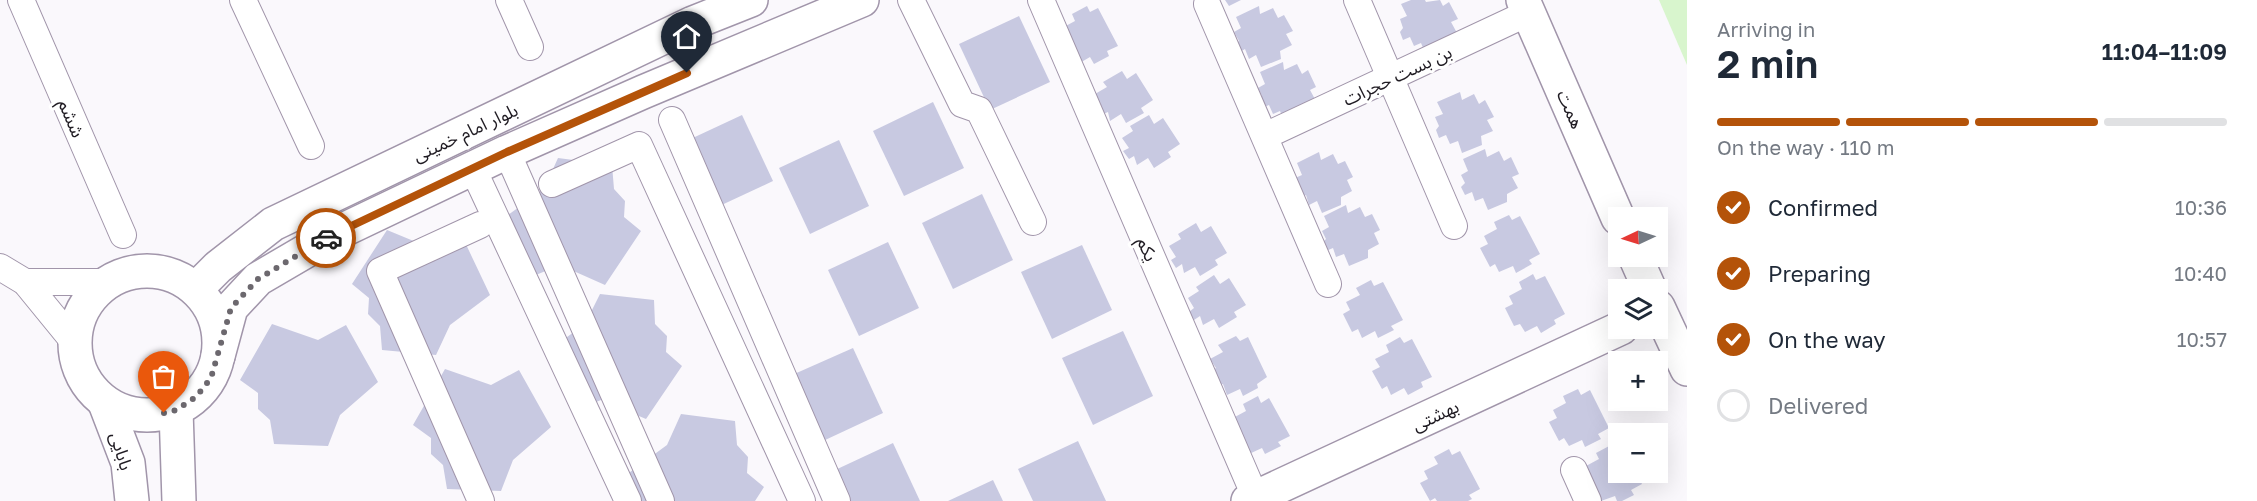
<!DOCTYPE html>
<html lang="en">
<head>
<meta charset="utf-8">
<style>
  :root { --surface:#fff; --page:#f2f2f3; --text:#1f2937; --muted:#747a83; --line:#e0e1e3; --accent:#b45309 }
  body { margin:0; font-family:"Golos Text","Noto Sans Arabic",sans-serif; background:var(--page); color:var(--text); height:100vh; display:flex; flex-direction:column; font-size:22px; white-space:nowrap }
  * { box-sizing:border-box; margin:0 }
  p { font-size:20px; color:var(--muted) }
  .icon { flex:none; width:33px; height:33px; fill:none; stroke:currentColor; stroke-width:2; stroke-linecap:round; stroke-linejoin:round }
  .map { position:relative; flex:1; overflow:hidden }
  .details { display:flex; flex-direction:column; background:var(--surface); width:570px }
  .details>* { flex:none }
  .needle { width:39px; rotate:266deg }
  .controls { position:absolute; left:1608px; top:207px; display:grid; gap:12px }
  .controls a { display:grid; place-items:center; width:60px; height:60px; border-radius:0px; background:var(--surface); box-shadow:0 6px 24px #0002; font-size:30px }
  .pin { position:absolute; display:grid; place-items:center; width:51px; height:51px; color:#fff; margin:-62px -26px; border-radius:50% 50% 50% 0; rotate:-45deg; box-shadow:0 0 6px #0007 }
  .pin .icon { rotate:45deg }
  .courier { position:absolute; display:grid; place-items:center; width:60px; height:60px; margin:-30px; border:4px solid #b45309; border-radius:50%; background:#fff; color:#222; box-shadow:0 2px 8px #0007 }
  .headline em { font-style:normal; font-weight:600 }
  .headline div { display:flex; flex-direction:column-reverse }
  .headline { display:flex; align-items:center; justify-content:space-between; height:102px; padding:0 30px }
  h1 { font-size:39px; font-weight:600; line-height:45px }
  .bar { display:grid; grid-template-columns:repeat(4,1fr); gap:9px 6px; align-content:center; height:72px; padding:0 30px }
  .bar i { height:8px; border-radius:4px; background:var(--line) }
  .bar .current { background:var(--accent) }
  .bar p { grid-column:span 4 }
  ol { padding:0 30px; list-style:none }
  li { display:flex; align-items:center; gap:18px; height:66px }
  li p { margin-inline-start:auto }
  li .icon { padding:6px; border-radius:50%; background:var(--accent); color:#fff; stroke-width:4 }
  li:last-child { color:var(--muted) }
  li i { width:33px; height:33px; border:3px solid var(--line); border-radius:50% }
  main { display:flex; flex:1; min-height:0 }
  .map>svg:first-child { display:block }
</style>
</head>
<body>
<main>
<div class="map">
<svg width="1687" height="501" viewBox="0 0 1687 501">
  <rect width="100%" height="100%" fill="#faf8fc"/>
  <polygon fill="#d8f5cd" points="1659,0 1687,0 1687,65"/>
  <g fill="#c8c9e1">
    <polygon points="1225,0 1241,0 1229,6"/>
    <polygon points="1411,0 1425,0 1426,2 1440,0 1443,6 1449,2 1458,19 1451,22 1457,33 1426,55 1421,43 1414,46 1410,37 1403,40 1400,32 1403,28 1400,19 1407,16 1401,4"/>
    <polygon points="1087,6 1090,12 1098,8 1118,46 1107,51 1109,56 1094,64 1090,57 1078,64 1062,28 1075,21 1072,14"/>
    <polygon points="1259,6 1260,14 1273,8 1278,18 1284,15 1293,31 1286,34 1292,45 1280,51 1281,59 1261,67 1256,55 1249,59 1245,49 1238,53 1235,44 1239,41 1234,32 1241,28 1236,17"/>
    <polygon points="1019,16 1050,82 990,110 959,44"/>
    <polygon points="1283,62 1284,70 1297,64 1302,74 1308,70 1316,87 1310,90 1316,101 1285,123 1280,111 1273,114 1269,105 1262,108 1259,100 1262,96 1258,88 1265,84 1260,72"/>
    <polygon points="1122,71 1127,79 1136,73 1153,100 1141,108 1144,113 1126,123 1121,114 1110,121 1108,112 1101,115 1097,107 1101,104 1095,94 1107,87 1103,82"/>
    <polygon points="1460,92 1462,100 1474,94 1479,104 1485,100 1494,117 1487,120 1493,131 1481,136 1482,145 1462,153 1458,141 1450,144 1446,135 1439,138 1436,130 1439,126 1435,117 1443,114 1437,102"/>
    <polygon points="933,102 964,168 904,196 873,131"/>
    <polygon points="742,115 773,181 713,209 682,143"/>
    <polygon points="1149,115 1154,124 1163,118 1180,144 1168,152 1171,157 1154,168 1148,158 1137,165 1134,156 1129,159 1123,151 1129,148 1122,138 1133,131 1130,126"/>
    <polygon points="839,140 869,206 810,234 779,168"/>
    <polygon points="1485,149 1487,157 1499,151 1504,161 1511,157 1519,174 1512,177 1518,188 1507,194 1507,202 1488,210 1483,198 1475,201 1472,192 1465,195 1461,187 1465,183 1461,175 1468,171 1463,159"/>
    <polygon points="1319,152 1321,160 1333,154 1338,164 1345,161 1353,177 1347,180 1352,191 1341,197 1341,205 1322,213 1317,201 1309,205 1306,195 1299,199 1295,178 1302,175 1297,163"/>
    <polygon points="558,158 612,165 614,189 625,201 624,217 641,231 605,285 560,265 531,277 504,218 544,189"/>
    <polygon points="982,194 1013,260 953,289 922,223"/>
    <polygon points="1346,205 1348,213 1360,207 1365,217 1372,214 1380,230 1374,233 1379,244 1368,250 1368,258 1349,266 1344,254 1336,257 1333,248 1326,251 1322,243 1326,239 1322,231 1329,227 1324,216"/>
    <polygon points="1509,215 1512,220 1520,216 1540,254 1529,260 1532,264 1516,273 1513,266 1499,272 1495,264 1490,267 1480,248 1488,244 1484,236 1497,229 1494,222"/>
    <polygon points="1196,223 1201,232 1211,226 1227,253 1215,260 1218,265 1200,276 1195,267 1184,273 1182,264 1176,268 1171,260 1176,257 1169,246 1181,239 1178,234"/>
    <polygon points="387,230 433,249 462,236 490,295 450,325 436,355 382,350 380,326 368,314 369,298 352,284"/>
    <polygon points="888,242 919,308 859,336 828,270"/>
    <polygon points="1082,245 1112,310 1052,339 1021,272"/>
    <polygon points="1533,274 1536,280 1545,276 1565,314 1554,320 1556,324 1541,333 1537,326 1525,332 1520,324 1514,326 1505,308 1513,304 1509,296 1522,289 1519,282"/>
    <polygon points="1214,275 1220,284 1229,278 1246,305 1234,312 1237,317 1219,328 1214,319 1203,325 1200,316 1194,320 1189,312 1194,308 1188,298 1199,291 1196,287"/>
    <polygon points="1371,280 1374,286 1383,282 1403,320 1391,326 1394,330 1378,338 1375,331 1362,338 1358,329 1352,332 1343,314 1350,310 1346,302 1360,295 1356,288"/>
    <polygon points="600,294 654,300 655,324 667,336 666,352 682,366 646,419 601,400 572,412 545,353 585,324"/>
    <polygon points="272,324 318,340 346,325 378,382 340,415 328,446 274,444 270,420 258,409 258,393 240,380"/>
    <polygon points="1123,331 1153,396 1093,425 1062,358"/>
    <polygon points="1236,336 1240,341 1248,337 1267,377 1257,384 1258,388 1243,396 1240,389 1227,395 1223,384 1218,386 1210,372 1216,368 1210,359 1223,352 1218,345"/>
    <polygon points="1400,337 1404,343 1412,339 1432,377 1421,382 1423,387 1408,395 1404,388 1391,395 1387,386 1382,389 1372,371 1380,367 1375,359 1389,352 1386,345"/>
    <polygon points="853,348 883,413 823,441 792,375"/>
    <polygon points="445,369 491,385 519,370 551,427 513,460 501,491 447,489 443,465 431,454 431,438 413,425"/>
    <polygon points="1578,389 1581,395 1590,390 1609,428 1598,434 1601,439 1585,447 1582,440 1569,446 1564,438 1559,441 1549,422 1557,418 1553,410 1566,403 1563,396"/>
    <polygon points="1258,396 1261,403 1269,398 1290,436 1278,442 1281,446 1265,454 1262,448 1249,454 1233,418 1246,411 1243,404"/>
    <polygon points="681,414 735,421 737,445 748,457 747,473 764,487 755,501 638,501 626,475 667,445"/>
    <polygon points="1078,441 1106,501 1033,501 1018,469"/>
    <polygon points="893,443 920,501 847,501 833,471"/>
    <polygon points="1611,445 1614,451 1618,448 1618,472 1636,472 1642,484 1631,490 1634,495 1622,501 1617,501 1615,496 1601,501 1597,494 1582,479 1590,475 1586,466 1599,459 1596,453"/>
    <polygon points="1449,449 1452,455 1460,451 1480,489 1469,495 1472,499 1468,501 1437,501 1435,498 1430,501 1420,483 1428,479 1424,471 1438,464 1434,457"/>
    <polygon points="993,480 1003,501 948,501"/>
  </g>
  <g fill="none" stroke-linecap="round" stroke-linejoin="round">
    <defs>
      <g id="minor">
        <polyline points="21,0 123,235"/>
        <polyline points="243,0 311,146"/>
        <polyline points="509,0 530,47"/>
        <polyline points="911,0 962,104 979,110 1033,222"/>
        <polyline points="1041,0 1257,501"/>
        <polyline points="1357,0 1454,226"/>
        <polyline points="1207,4 1328,284"/>
        <polyline points="672,120 837,501"/>
        <polyline points="1265,136 1528,13"/>
        <polyline points="507,152 661,501"/>
        <polyline points="473,169 628,501"/>
        <polyline points="552,184 639,145 802,501"/>
        <polyline points="480,225 380,271 481,501"/>
        <polyline points="0,267 25,282 74,342"/>
        <polyline points="25,282 108,282"/>
        <polyline points="1574,470 1588,501"/>
      </g>
      <g id="tertiary">
        <polyline points="1523,0 1618,218"/>
        <polyline points="1635,256 1650,290"/>
        <circle cx="147" cy="343" r="72"/>
        <polyline points="196,289 218,267 273,224 693,23 751,0"/>
        <polyline points="1658,307 1687,369"/>
        <polyline points="218,356 231,308 258,279 335,234 507,152 643,92 862,0"/>
        <polyline points="105,403 128,463 132,501"/>
        <polyline points="176,410 179,501"/>
        <polyline points="1248,501 1621,328"/>
      </g>
    </defs>
    <use href="#minor" stroke="#a195aa" stroke-width="28"/>
    <use href="#tertiary" stroke="#a195aa" stroke-width="36"/>
    <use href="#minor" stroke="#fff" stroke-width="26"/>
    <use href="#tertiary" stroke="#fff" stroke-width="33"/>
  </g>
  <g fill="none" stroke-linecap="round" stroke-linejoin="round">
    <polyline stroke="#6c686e" stroke-width="6" stroke-dasharray="0 10.8" points="164,413 176,410 196,397 211,378 231,308 258,279 326,238"/>
    <polyline stroke="#b45309" stroke-width="8" points="326,238 507,152 687,73"/>
  </g>
  <g text-anchor="middle" dominant-baseline="central" stroke-width="6" stroke-linejoin="round" paint-order="stroke">
    <g font-size="18" fill="#1f1b22" stroke="#fff">
      <text transform="translate(1397 75) rotate(-25)">بن بست حجرات</text>
      <text transform="translate(1571 109) rotate(66)">همت</text>
      <text transform="translate(72 118) rotate(67)">ششم</text>
      <text transform="translate(465 132) rotate(-25)">بلوار امام خمینی</text>
      <text transform="translate(1148 249) rotate(67)">یکم</text>
      <text transform="translate(1435 415) rotate(-25)">بهشتی</text>
      <text transform="translate(122 451) rotate(73)">بابایی</text>
    </g>
  </g>
</svg>
<div class="controls">
<a><svg class="needle" viewBox="-14 -14 28 28"><path d="M0-13l5 13h-10z" fill="#e53935"/><path d="M0 13l5-13h-10z" fill="#747a83"/></svg></a>
<a><svg class="icon" aria-label="layers" viewBox="0 0 24 24"><path d="M12 4l9 5-9 5-9-5zM3 14l9 5 9-5"/></svg></a>
<a>+</a>
<a>−</a>
</div>
<div class="pin" style="left:164px;top:413px;background:#ea580c"><svg class="icon" aria-label="bag" viewBox="0 0 24 24"><path d="M5 8h14l-1 12H6zM9 8a3 3 0 0 1 6 0"/></svg></div>
<div class="pin" style="left:687px;top:73px;background:#1f2937"><svg class="icon" aria-label="home" viewBox="0 0 24 24"><path d="M3 11l9-7 9 7M6 9v11h12V9"/></svg></div>
<div class="courier" style="left:326px;top:238px"><svg class="icon" aria-label="car" viewBox="0 0 24 24"><path d="M5 17H2v-5l4-1 3-4h7l3 4 3 1v5h-3M9 17h6M6 11h13"/><circle cx="7" cy="17" r="2"/><circle cx="17" cy="17" r="2"/></svg></div>
</div>
<section class="details">
<div class="headline"><div><h1>2 min</h1><p>Arriving in</p></div><em>11:04–11:09</em></div>
<div class="bar"><i class="current"></i><i class="current"></i><i class="current"></i><i></i><p>On the way · 110 m</p></div>
<ol>
<li><svg class="icon" aria-label="check" viewBox="0 0 24 24"><path d="M5 12l5 5 9-10"/></svg>Confirmed<p>10:36</p></li>
<li><svg class="icon" aria-label="check" viewBox="0 0 24 24"><path d="M5 12l5 5 9-10"/></svg>Preparing<p>10:40</p></li>
<li><svg class="icon" aria-label="check" viewBox="0 0 24 24"><path d="M5 12l5 5 9-10"/></svg>On the way<p>10:57</p></li>
<li><i></i>Delivered</li>
</ol>
</section>
</main>
</body>
</html>
